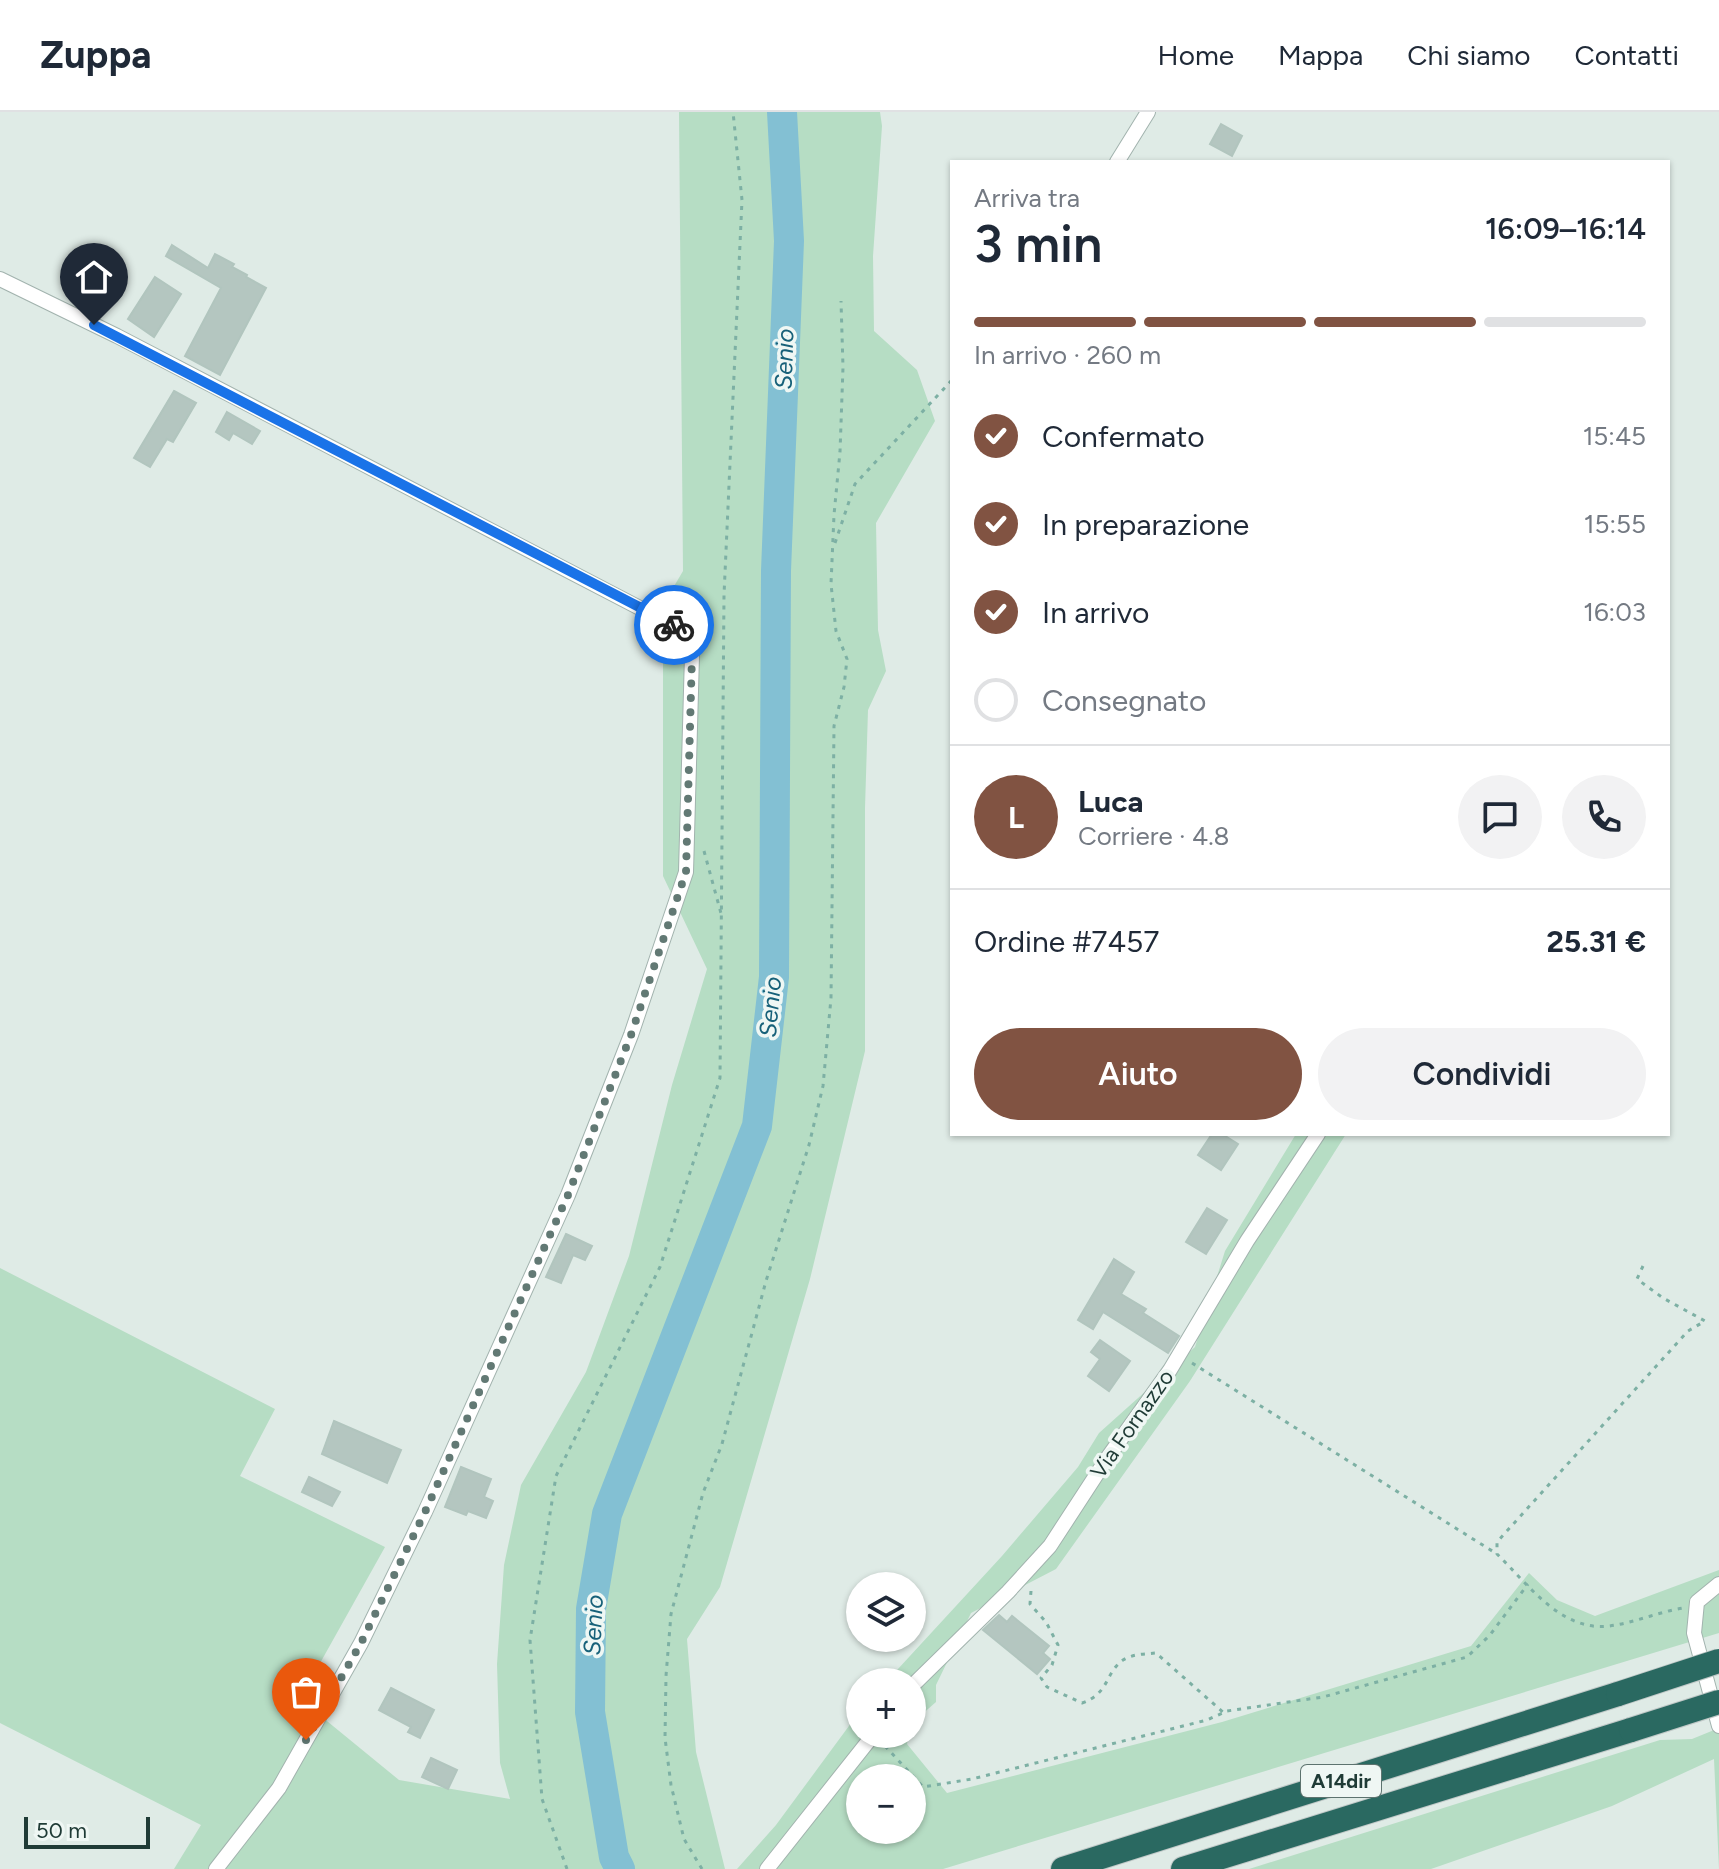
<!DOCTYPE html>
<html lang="it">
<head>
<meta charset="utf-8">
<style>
  :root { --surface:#fff; --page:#f2f2f3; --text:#1f2937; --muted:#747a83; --line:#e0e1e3; --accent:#815342 }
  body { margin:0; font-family:Figtree,sans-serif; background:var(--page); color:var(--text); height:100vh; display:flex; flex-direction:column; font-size:30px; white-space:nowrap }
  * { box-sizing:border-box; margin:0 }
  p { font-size:26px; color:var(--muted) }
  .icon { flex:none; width:44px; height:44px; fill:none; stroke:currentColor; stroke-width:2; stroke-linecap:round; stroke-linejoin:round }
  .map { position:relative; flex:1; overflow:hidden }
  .panel { position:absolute; left:950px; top:48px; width:720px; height:976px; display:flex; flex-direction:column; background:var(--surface); border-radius:0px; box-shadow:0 2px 6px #0004 }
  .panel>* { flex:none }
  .buttons { position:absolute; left:846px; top:1460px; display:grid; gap:16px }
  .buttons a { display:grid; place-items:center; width:80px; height:80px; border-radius:50%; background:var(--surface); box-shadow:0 2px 6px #0004; font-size:40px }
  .scale { position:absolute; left:24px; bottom:20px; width:126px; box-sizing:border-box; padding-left:8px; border:4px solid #1f3b36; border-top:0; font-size:22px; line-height:28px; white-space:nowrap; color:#1f3b36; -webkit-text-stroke:6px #eff7f4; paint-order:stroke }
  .pin { position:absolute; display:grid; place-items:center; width:68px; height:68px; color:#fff; margin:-82px -34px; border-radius:50% 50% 50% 0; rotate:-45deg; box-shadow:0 0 8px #0007 }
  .pin .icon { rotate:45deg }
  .courier { position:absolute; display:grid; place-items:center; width:80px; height:80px; margin:-40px; border:6px solid #1a73e8; border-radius:50%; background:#fff; color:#222; box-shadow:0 2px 10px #0007 }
  .head em { font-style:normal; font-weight:600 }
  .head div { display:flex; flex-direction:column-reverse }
  .head { display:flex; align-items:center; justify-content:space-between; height:136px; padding:0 24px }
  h1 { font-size:52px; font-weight:600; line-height:60px }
  .bar { display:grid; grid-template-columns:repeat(4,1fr); gap:12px 8px; align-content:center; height:96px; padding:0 24px }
  .bar i { height:10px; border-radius:6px; background:var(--line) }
  .bar .selected { background:var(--accent) }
  .bar p { grid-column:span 4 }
  .line { display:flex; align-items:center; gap:20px; padding:0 24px; border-top:2px solid var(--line) }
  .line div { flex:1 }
  .round { display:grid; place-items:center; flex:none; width:84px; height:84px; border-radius:42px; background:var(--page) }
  ol { padding:0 24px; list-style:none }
  li { display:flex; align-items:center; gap:24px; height:88px }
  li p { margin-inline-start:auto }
  li .icon { padding:8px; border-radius:50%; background:var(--accent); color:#fff; stroke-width:4 }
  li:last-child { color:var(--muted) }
  li i { width:44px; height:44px; border:4px solid var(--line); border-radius:50% }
  .action { display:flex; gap:16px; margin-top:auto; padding:16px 24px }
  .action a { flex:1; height:92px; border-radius:48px; background:var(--accent); color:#fff; font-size:32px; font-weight:600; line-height:92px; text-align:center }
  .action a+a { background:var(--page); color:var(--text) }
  header { display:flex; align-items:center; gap:48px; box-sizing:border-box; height:112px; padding:0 40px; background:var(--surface); border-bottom:2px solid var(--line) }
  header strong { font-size:38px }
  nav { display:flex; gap:44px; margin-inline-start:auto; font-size:28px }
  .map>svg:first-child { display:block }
</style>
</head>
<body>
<header>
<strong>Zuppa</strong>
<nav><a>Home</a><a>Mappa</a><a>Chi siamo</a><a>Contatti</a></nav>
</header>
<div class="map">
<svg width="1719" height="1757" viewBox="0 0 1719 1757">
  <rect width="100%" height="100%" fill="#dfebe6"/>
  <g fill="#b6ddc4" fill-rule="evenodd">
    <polygon points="679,0 880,0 882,14 873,144 874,219 917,258 935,309 876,411 878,518 886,559 868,598 865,696 865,939 810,1167 720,1475 687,1527 696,1640 725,1757 174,1757 201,1713 0,1611 0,1156 275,1297 240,1364 385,1435 300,1587 399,1668 510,1687 500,1651 497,1552 504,1453 521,1373 586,1260 629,1144 672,973 707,857 663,764 663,493 683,459"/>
    <polygon points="1296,1022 1346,1022 1190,1269 1056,1457 971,1501 936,1573 936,1590 912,1611 912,1570 886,1570 1002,1444 1078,1355 1099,1321 1195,1235 1225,1139"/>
    <path d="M1719,1458v63l-776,236h-206l39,-44 84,-114v23h49l-2,10 40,49 275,-71 249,-76 58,-73 28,27 38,16zM860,1666h52v52h-52z"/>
    <polygon points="1719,1616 1719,1757 1714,1647 1612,1694 1431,1757 1249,1757 1660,1628 1692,1627"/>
  </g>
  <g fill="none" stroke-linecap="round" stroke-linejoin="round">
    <polyline stroke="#83c0d3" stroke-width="30" points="620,1757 614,1745 590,1600 591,1497 607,1402 757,1014 774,865 776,459 789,129 782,0"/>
  </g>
  <g fill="#b4c6c0" stroke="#b1c5be" stroke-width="2">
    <polygon points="1221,12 1242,24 1232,44 1210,32"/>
    <polygon points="172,133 208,156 215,142 234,152 232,155 247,163 246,165 266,176 220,263 185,244 221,176 166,144"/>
    <polygon points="155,165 181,182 154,225 128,207"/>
    <polygon points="174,279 196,291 173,330 167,327 150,355 134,346"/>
    <polygon points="227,300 260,319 252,332 233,321 229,328 216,320"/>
    <polygon points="1212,1022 1222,1022 1238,1032 1221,1058 1198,1043"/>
    <polygon points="1207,1096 1227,1108 1206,1142 1186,1130"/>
    <polygon points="566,1122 592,1134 585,1148 573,1143 561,1171 546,1165"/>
    <polygon points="1114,1147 1134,1160 1121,1182 1146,1197 1143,1201 1179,1224 1168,1241 1103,1200 1093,1217 1078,1208"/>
    <polygon points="1100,1228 1130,1249 1109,1279 1088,1264 1100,1247 1091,1240"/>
    <polygon points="334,1309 401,1338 387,1371 322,1342"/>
    <polygon points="461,1355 491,1367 484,1385 493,1389 486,1406 468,1399 466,1403 445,1395"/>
    <polygon points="309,1365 340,1380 332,1394 302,1380"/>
    <polygon points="999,1503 1007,1510 1012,1504 1049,1534 1043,1541 1050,1547 1037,1562 983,1518"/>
    <polygon points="391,1576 434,1598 420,1626 408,1620 411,1615 379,1598"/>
    <polygon points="431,1646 457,1658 448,1677 422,1665"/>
  </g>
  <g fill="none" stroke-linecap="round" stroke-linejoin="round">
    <defs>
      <g id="street">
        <polyline points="1117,50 1148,0"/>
        <polyline points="0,167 117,224 684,519 692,543 686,760 631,923 568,1083 425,1400 361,1531 279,1676 216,1757"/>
        <polyline points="1719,1472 1697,1490 1694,1521 1719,1614"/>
        <polyline points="912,1574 1008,1480 1050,1434 1108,1345 1170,1258 1247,1129 1318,1022"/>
        <polyline points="767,1757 874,1622"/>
      </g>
      <g id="highway">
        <polyline points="1063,1757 1618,1582"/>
        <polyline points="1183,1757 1631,1618"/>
      </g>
    </defs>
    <use href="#street" stroke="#a2b3ae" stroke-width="16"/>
    <use href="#highway" stroke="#c0c8c7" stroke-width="26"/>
    <g stroke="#7db0a4" stroke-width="3" stroke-dasharray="4 6" stroke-linecap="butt">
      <polyline points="835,431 855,372 952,268"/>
      <polyline points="704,739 722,805"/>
      <path d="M1643,1154l-6,13 26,19 42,23 -17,10 -191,211v12c31,30 64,78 112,72 25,-3 49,-14 74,-18"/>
      <polyline points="1192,1251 1497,1442"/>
      <path d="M1031,1479l-1,13 16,18 12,23 -6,20 -11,13 6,9 35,16c28,-10 22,-29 41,-43 9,-6 22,-6 33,-7l68,60"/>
      <polyline points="885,1634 923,1675 972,1667 1207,1608 1227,1599 1323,1585 1467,1545 1490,1523 1528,1472"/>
      <polyline points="567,1757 542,1687 530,1528 556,1364 660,1155 720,966 724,483 742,88 733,0"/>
      <polyline points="702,1757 684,1727 671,1673 665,1626 666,1564 671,1502 703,1381 722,1332 766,1169 809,1033 823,974 831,886 834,614 844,575 847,547 836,519 831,472 834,403 840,340 843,255 841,189"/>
    </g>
    <use href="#street" stroke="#fff" stroke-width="14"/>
    <use href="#highway" stroke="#2a6961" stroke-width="24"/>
    <defs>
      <g id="highway-bridge">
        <polyline points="1618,1582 1719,1549"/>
        <polyline points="1631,1618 1719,1590"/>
      </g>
    </defs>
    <use href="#highway-bridge" stroke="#c0c8c7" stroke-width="26" stroke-linecap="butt"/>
    <use href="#highway-bridge" stroke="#2a6961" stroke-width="24"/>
  </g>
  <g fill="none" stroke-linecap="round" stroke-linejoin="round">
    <polyline stroke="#627974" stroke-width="8" stroke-dasharray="0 14.4" points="306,1628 361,1531 425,1400 568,1083 631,923 686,760 692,543 684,519 674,513"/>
    <polyline stroke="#1a73e8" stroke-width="10" points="94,213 674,513"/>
  </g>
  <g text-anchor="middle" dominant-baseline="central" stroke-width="7" stroke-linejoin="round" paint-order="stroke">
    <rect fill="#eff7f4" stroke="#5d736f" stroke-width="2" x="1301" y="1653" width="80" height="32" rx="6"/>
    <g font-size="20" font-weight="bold" fill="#1f3b36">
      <text x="1341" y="1669">A14dir</text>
    </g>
    <g font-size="22" fill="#1f3b36" stroke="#eff7f4">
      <text transform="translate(1132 1312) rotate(-55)">Via Fornazzo</text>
    </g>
    <g font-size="24" font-style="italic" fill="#176179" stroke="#eff7f4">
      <text transform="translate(784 247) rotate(-88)">Senio</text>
      <text transform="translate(770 895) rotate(-85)">Senio</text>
      <text transform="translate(593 1513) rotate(-87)">Senio</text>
    </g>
  </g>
</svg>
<div class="buttons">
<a><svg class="icon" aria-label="layers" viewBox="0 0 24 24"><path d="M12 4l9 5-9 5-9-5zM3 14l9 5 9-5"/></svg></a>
<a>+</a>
<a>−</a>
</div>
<div class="scale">50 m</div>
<div class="pin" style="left:306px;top:1628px;background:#ea580c"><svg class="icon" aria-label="bag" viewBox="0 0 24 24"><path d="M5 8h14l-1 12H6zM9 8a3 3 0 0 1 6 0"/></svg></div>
<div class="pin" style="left:94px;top:213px;background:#1f2937"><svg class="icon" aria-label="home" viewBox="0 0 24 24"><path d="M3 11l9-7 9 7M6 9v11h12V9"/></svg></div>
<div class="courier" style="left:674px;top:513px"><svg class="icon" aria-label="bike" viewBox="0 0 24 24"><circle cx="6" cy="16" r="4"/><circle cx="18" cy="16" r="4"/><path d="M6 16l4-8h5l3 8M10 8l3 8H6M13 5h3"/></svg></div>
<section class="panel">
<div class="head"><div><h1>3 min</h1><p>Arriva tra</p></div><em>16:09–16:14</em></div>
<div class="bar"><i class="selected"></i><i class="selected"></i><i class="selected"></i><i></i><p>In arrivo · 260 m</p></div>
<ol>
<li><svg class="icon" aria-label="check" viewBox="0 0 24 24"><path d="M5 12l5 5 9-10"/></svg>Confermato<p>15:45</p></li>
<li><svg class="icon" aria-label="check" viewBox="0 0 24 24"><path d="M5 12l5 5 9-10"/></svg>In preparazione<p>15:55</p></li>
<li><svg class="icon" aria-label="check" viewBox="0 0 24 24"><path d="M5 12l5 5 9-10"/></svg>In arrivo<p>16:03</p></li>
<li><i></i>Consegnato</li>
</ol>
<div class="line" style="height:144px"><b class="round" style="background:var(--accent);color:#fff">L</b><div><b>Luca</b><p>Corriere · 4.8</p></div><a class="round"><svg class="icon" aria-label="chat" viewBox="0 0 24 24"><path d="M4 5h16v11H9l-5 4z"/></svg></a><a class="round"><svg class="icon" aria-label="phone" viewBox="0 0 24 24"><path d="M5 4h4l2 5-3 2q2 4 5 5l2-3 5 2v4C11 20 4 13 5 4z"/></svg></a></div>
<div class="line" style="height:104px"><div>Ordine #7457</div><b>25.31 €</b></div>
<div class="action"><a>Aiuto</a><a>Condividi</a></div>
</section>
</div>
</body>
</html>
